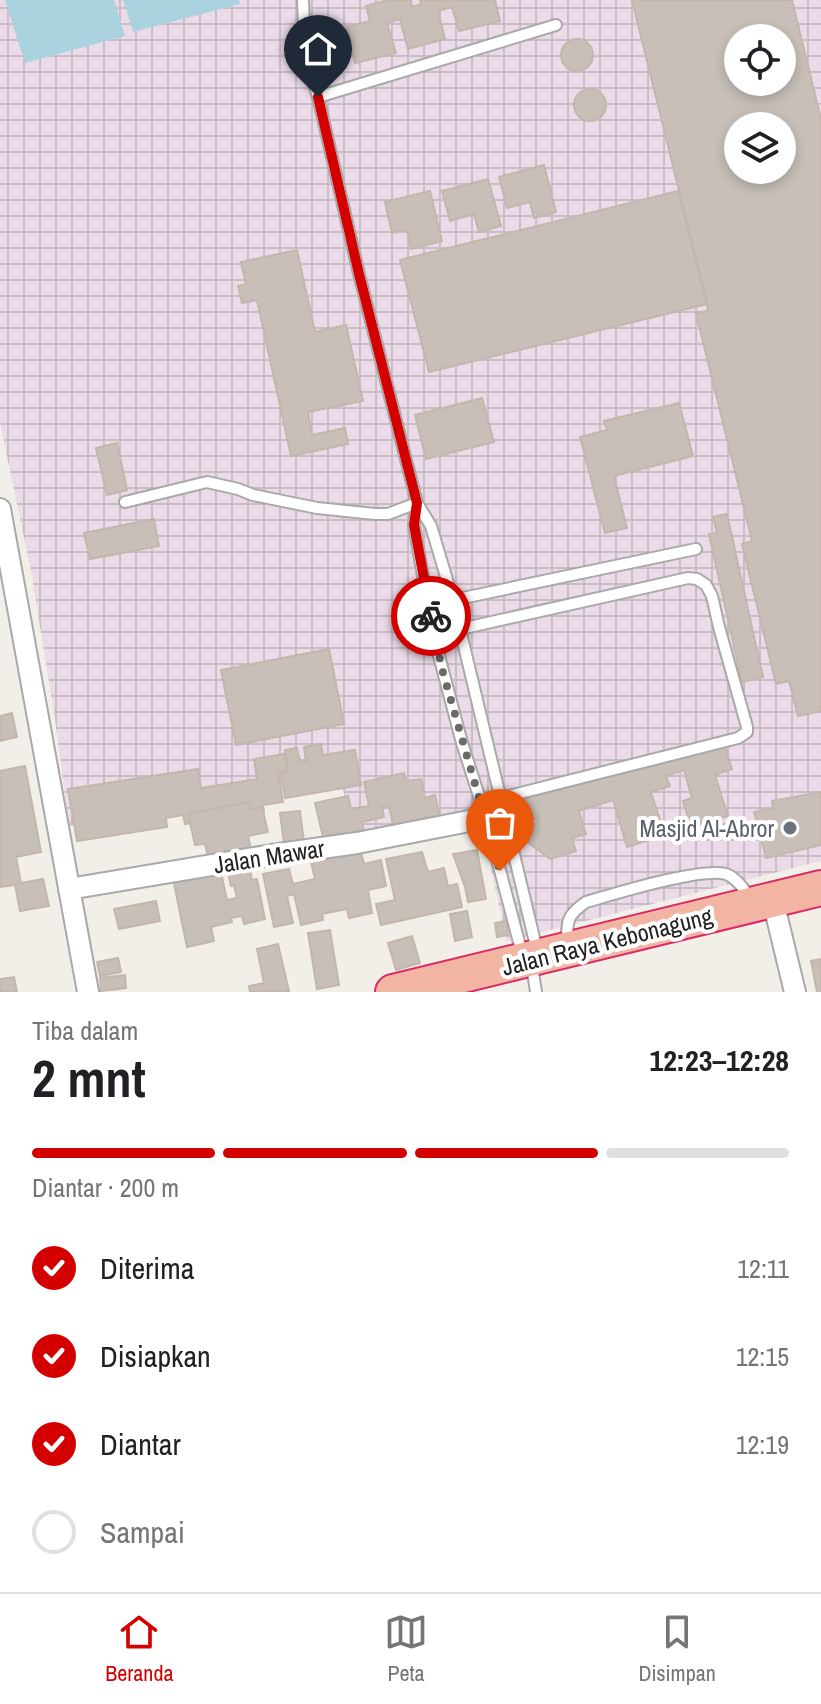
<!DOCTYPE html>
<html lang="id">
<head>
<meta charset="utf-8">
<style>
  :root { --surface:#fff; --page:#f6f6f6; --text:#202124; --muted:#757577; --line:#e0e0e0; --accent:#d40000 }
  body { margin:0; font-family:"Archivo Narrow",sans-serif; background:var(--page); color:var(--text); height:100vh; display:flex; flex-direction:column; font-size:30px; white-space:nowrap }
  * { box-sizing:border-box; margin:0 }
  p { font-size:26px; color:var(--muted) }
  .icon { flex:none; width:44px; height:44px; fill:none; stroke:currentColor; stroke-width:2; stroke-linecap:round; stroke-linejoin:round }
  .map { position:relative; height:992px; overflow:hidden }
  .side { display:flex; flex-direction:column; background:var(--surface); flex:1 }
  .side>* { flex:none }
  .tools { position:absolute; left:724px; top:24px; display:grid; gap:16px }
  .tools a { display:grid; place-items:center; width:72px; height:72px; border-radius:50%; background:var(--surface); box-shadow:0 4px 12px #0003; font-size:40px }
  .pin { position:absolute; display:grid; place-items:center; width:68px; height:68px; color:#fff; margin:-82px -34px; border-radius:50% 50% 50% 0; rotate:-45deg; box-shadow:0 0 8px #0007 }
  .pin .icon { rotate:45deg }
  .courier { position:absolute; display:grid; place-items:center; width:80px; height:80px; margin:-40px; border:6px solid #d40000; border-radius:50%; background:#fff; color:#222; box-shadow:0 2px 10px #0007 }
  .summary em { font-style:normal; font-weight:700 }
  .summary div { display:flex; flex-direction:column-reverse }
  .summary { display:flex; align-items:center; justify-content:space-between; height:136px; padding:0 32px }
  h1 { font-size:52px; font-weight:700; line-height:60px }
  .bar { display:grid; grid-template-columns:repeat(4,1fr); gap:12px 8px; align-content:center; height:96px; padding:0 32px }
  .bar i { height:10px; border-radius:6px; background:var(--line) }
  .bar .current { background:var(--accent) }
  .bar p { grid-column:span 4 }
  ol { padding:0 32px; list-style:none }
  li { display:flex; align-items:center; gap:24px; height:88px }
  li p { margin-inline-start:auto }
  li .icon { padding:8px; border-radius:50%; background:var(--accent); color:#fff; stroke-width:4 }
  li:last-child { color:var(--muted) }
  li i { width:44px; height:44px; border:4px solid var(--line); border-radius:50% }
  .menu { display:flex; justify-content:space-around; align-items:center; height:112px; border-top:2px solid var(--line); background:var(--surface); font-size:22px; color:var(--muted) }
  .menu a { display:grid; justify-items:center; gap:4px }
  .menu .current { color:var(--accent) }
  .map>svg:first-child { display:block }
</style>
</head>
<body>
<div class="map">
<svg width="821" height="992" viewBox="0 0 821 992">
  <defs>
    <pattern id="industrial-grid" width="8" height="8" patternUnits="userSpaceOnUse" patternTransform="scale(2)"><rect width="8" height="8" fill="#ebdbe8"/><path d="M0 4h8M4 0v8" fill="none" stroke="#c9bcc7"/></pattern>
  </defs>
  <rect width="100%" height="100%" fill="#f2efe9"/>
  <path fill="url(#industrial-grid)" fill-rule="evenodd" d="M0,0h821v861l-314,80 -28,-125 -123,23 -15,-57 -272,44 -14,-107 -24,-148 -31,-148zM738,38h44v44h-44zM738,126h44v44h-44z"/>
  <g fill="#aad3df">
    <polygon points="5,0 114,0 125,36 25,63"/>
    <polygon points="123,0 239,0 240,4 133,32"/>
  </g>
  <g fill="#c7bfb8" stroke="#c4b6ab" stroke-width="2" fill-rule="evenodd">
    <polygon points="388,0 411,0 412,7 421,4 420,0 495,0 500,21 459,31 452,7 438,11 445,39 408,49 400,19 387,23 396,53 355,63 346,27 370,21 366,6"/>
    <path d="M632,0h160l29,119v592l-23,5 -9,-35 -13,3 -34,-140 10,-3 -56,-228 12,-2 -1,-7zM738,38h44v44h-44zM738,126h44v44h-44z"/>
    <circle cx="577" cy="55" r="16"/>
    <circle cx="590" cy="105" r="16"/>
    <polygon points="544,165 556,212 534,218 530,202 507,208 499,177"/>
    <polygon points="488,179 501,226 479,232 474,214 450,221 442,191"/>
    <polygon points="430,191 442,241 411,249 407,230 392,233 385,202"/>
    <polygon points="678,191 707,304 429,372 400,260"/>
    <polygon points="297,250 315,332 346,325 363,401 308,412 312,435 345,428 348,444 291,456 257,300 242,303 238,286 246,284 241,262"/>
    <polygon points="482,398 494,442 426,459 415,415"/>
    <polygon points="679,403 693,456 614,476 627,528 605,533 580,437 607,430 604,421"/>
    <polygon points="117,443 127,490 107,495 96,448"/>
    <polygon points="727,514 763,677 742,682 709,534 717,533 713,517"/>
    <polygon points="154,519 159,546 90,559 84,533"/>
    <polygon points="329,649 344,724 236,745 221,670"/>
    <polygon points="12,713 17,737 0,741 0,716"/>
    <polygon points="321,744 323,755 355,750 361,785 285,798 281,773 288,772 285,750 297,748 300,762 306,761 304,747"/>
    <polygon points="725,747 732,769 715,775 728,816 691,827 683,801 692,798 684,770 666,776 670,786 651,792 665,835 627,847 613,800 579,811 586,834 572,838 576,851 550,859 526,841 539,818 513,825 506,801"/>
    <polygon points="284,754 287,770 278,772 283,802 263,805 264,812 185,824 183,815 166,818 167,827 77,841 68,789 198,769 201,788 257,779 254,759"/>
    <polygon points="25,766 41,852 16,857 21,883 43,879 49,906 20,911 15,885 0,887 0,771"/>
    <polygon points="404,773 406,781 421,779 425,798 435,795 441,822 395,833 389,806 382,807 384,817 362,822 366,838 339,844 337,833 323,837 315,803 348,796 351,809 369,806 364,782"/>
    <polygon points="821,792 821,845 766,858 754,812 773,808 772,801"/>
    <polygon points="249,802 251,809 262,807 268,832 248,836 251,849 208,857 205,844 195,845 188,814"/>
    <polygon points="300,811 304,841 284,843 280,813"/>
    <polygon points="477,850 486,899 468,902 465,887 453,854"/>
    <polygon points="361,852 364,864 381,860 386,886 368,890 372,913 349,918 347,909 322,914 323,920 301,925 294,894 287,896 293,923 274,927 263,874 289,869 293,884 315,879 311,862"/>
    <polygon points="422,852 428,872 444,868 448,886 457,884 462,907 381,925 376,904 395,900 386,859"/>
    <polygon points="219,864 227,900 237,898 234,885 231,886 227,869 249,865 252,880 257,879 265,919 244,924 242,916 231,918 232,922 211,927 214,941 187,947 172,874"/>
    <polygon points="156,901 160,921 119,929 114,909"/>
    <polygon points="467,911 472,937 455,941 450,914"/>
    <polygon points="507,921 508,935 497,937 495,923"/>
    <polygon points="330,930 339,985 317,989 308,933"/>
    <polygon points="412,936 420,963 396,970 388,943"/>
    <polygon points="278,944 289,991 250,992 249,986 264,983 257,949"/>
    <polygon points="118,958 121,972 100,976 97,962"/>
    <polygon points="821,959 821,992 817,992 811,961"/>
    <polygon points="125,975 126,988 101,991 100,978"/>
    <polygon points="14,977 17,992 0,992 0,979"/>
  </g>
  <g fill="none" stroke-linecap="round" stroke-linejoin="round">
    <defs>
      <g id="service">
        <polyline points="303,0 305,53 318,97 359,274 417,503 431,526 453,600 535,942 533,951"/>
        <polyline points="318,97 556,25"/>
        <polyline points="125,502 207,482 238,489 253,495 317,508 375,514 388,514 417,503"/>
        <polyline points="417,503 414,525 433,633 462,743 487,821 520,946 531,959 536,992"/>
        <polyline points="453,600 696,549"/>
        <polyline points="460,629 688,578 697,579 706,585 712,596 719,627 747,727 747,732 738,738 481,803"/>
        <path d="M567,945c0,-24 -1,-29 19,-43 28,-8 115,-35 140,-28 11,4 19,17 26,26"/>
      </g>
      <g id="minor">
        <polyline points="0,509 88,992"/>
        <polyline points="69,889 272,855 357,843 469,821"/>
        <polyline points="773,901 795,992"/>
      </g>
      <polyline id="trunk" points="393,992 821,888"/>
    </defs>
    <use href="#service" stroke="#a9a9a9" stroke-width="14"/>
    <use href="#minor" stroke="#a9a9a9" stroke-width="24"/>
    <use href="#trunk" stroke="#dc2a67" stroke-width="38"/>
    <use href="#service" stroke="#fff" stroke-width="10"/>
    <use href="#minor" stroke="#fff" stroke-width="20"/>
    <use href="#trunk" stroke="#f2b4a3" stroke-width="34"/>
  </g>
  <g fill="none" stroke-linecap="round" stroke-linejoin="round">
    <polyline stroke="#6b6a68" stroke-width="8" stroke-dasharray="0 14.4" points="431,616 442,669 500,871"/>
    <polyline stroke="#d40000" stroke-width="10" points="318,97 359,274 417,503 414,525 431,616"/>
  </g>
  <circle fill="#6b7280" stroke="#fff" stroke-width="3" cx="790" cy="828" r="8"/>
  <g text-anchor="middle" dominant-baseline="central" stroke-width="8" stroke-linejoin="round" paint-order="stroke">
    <g font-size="24" fill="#5b616d" stroke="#fff" text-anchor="end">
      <text x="774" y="828">Masjid Al-Abror</text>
    </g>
    <g font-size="24" fill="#222" stroke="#fff">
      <text transform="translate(269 856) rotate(-9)">Jalan Mawar</text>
      <text transform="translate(607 941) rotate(-14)">Jalan Raya Kebonagung</text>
    </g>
  </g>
</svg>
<div class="tools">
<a><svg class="icon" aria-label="locate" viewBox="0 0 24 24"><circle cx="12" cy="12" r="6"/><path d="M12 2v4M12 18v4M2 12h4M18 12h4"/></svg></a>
<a><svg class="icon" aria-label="layers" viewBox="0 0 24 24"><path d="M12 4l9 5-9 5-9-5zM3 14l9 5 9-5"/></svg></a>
</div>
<div class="pin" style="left:500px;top:871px;background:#ea580c"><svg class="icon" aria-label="bag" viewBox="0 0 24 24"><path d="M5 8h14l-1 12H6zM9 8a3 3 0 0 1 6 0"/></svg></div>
<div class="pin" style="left:318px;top:97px;background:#1f2937"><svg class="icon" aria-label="home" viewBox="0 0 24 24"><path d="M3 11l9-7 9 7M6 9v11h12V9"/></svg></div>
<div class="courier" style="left:431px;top:616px"><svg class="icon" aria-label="bike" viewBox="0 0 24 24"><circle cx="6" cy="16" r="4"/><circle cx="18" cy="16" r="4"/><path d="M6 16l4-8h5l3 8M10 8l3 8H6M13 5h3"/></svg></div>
</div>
<section class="side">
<div class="summary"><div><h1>2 mnt</h1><p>Tiba dalam</p></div><em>12:23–12:28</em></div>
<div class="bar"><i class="current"></i><i class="current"></i><i class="current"></i><i></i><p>Diantar · 200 m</p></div>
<ol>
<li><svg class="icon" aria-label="check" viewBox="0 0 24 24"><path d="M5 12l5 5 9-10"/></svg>Diterima<p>12:11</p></li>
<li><svg class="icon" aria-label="check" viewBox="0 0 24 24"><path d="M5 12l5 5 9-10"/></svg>Disiapkan<p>12:15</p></li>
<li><svg class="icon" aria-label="check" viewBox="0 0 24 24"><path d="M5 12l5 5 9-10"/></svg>Diantar<p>12:19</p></li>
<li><i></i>Sampai</li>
</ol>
</section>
<nav class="menu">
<a class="current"><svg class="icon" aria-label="home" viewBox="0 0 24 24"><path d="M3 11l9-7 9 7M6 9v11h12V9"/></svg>Beranda</a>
<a><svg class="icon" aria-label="map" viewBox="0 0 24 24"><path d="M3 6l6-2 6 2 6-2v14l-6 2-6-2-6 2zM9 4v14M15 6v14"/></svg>Peta</a>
<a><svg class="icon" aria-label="saved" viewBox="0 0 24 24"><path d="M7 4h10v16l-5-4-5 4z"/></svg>Disimpan</a>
</nav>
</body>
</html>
